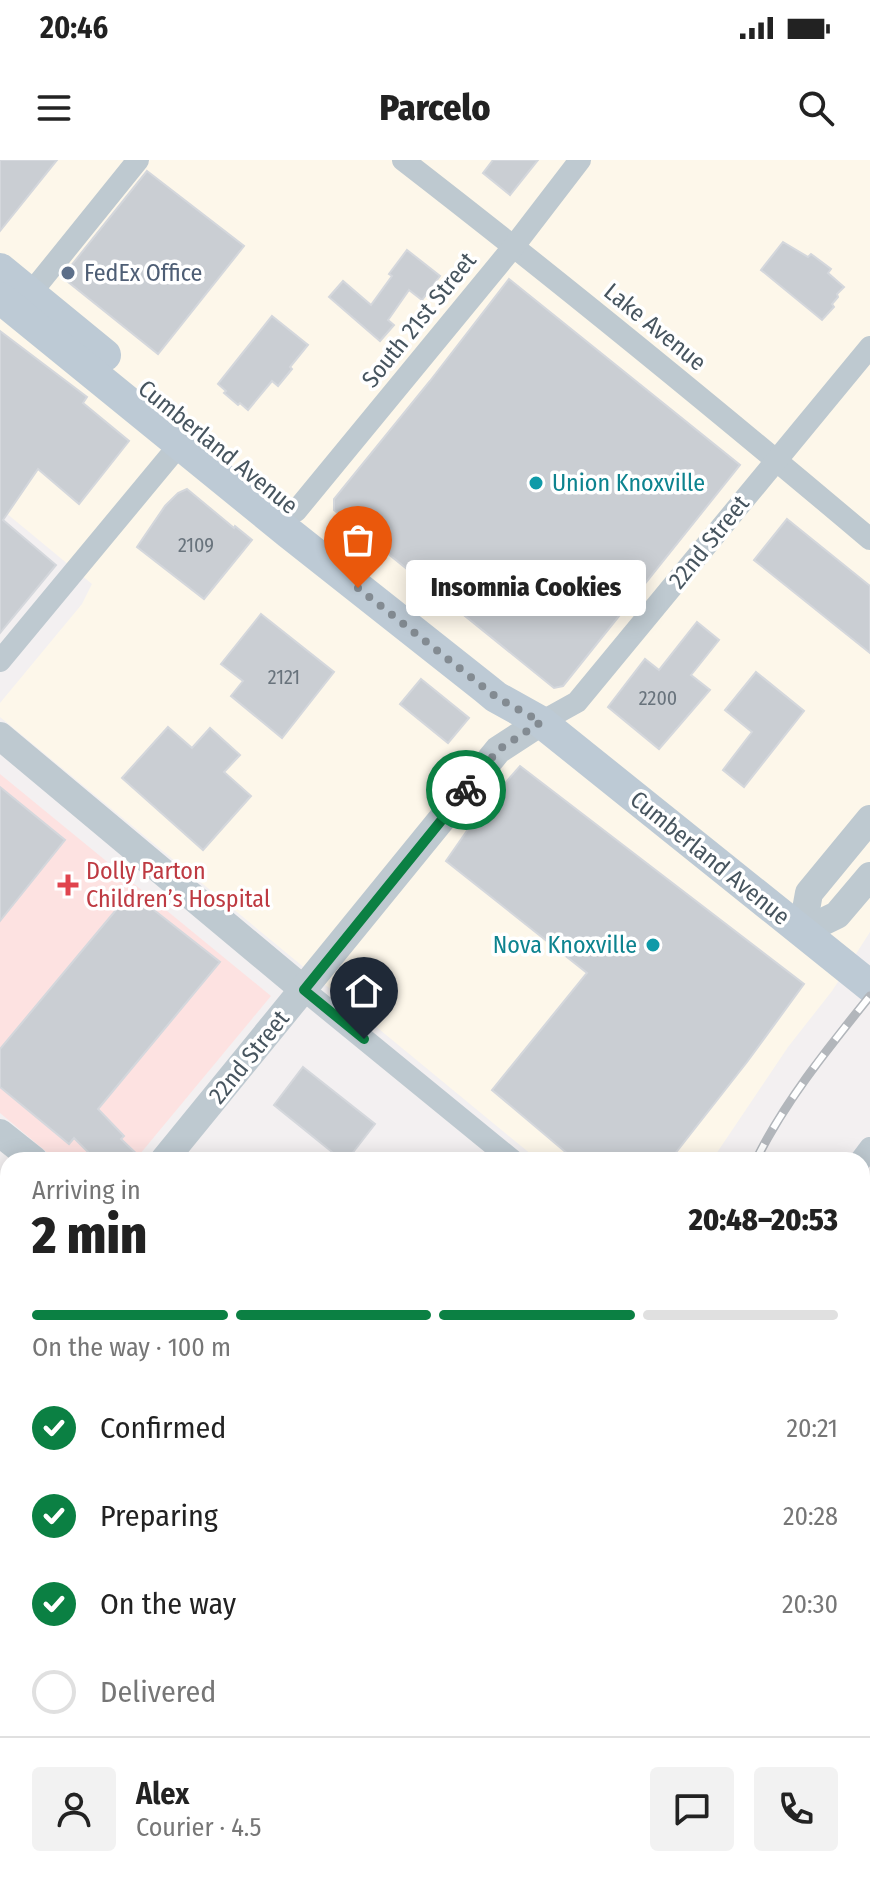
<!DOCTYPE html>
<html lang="en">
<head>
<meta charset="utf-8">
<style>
  :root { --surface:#fff; --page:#f2f2f2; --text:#222; --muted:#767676; --line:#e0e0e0; --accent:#0b8043 }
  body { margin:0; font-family:"Fira Sans Condensed",sans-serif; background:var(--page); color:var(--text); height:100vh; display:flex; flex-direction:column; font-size:30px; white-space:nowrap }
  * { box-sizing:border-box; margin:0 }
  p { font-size:26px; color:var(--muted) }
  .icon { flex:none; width:44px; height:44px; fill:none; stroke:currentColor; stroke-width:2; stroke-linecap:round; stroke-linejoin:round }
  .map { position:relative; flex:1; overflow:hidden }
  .drawer { position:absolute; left:0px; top:992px; width:870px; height:746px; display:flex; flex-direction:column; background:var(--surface); border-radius:24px 24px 0 0; box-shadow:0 4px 20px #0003 }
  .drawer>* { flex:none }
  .pin { position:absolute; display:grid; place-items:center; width:68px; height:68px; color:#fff; margin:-82px -34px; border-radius:50% 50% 50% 0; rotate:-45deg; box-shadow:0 0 8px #0007 }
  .pin .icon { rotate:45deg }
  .courier { position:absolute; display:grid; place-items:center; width:80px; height:80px; margin:-40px; border:6px solid #0b8043; border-radius:50%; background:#fff; color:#222; box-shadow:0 2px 10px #0007 }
  .bubble { position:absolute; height:56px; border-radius:8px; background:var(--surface); box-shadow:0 4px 20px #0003; font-size:26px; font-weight:800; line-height:56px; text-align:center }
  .overview em { font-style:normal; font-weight:800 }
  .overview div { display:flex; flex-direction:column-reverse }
  .overview { display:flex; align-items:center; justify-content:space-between; height:136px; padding:0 32px }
  h1 { font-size:52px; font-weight:800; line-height:60px }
  .bar { display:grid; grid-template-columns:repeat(4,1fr); gap:12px 8px; align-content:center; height:96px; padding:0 32px }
  .bar i { height:10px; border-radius:6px; background:var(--line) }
  .bar .active { background:var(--accent) }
  .bar p { grid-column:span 4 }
  .line { display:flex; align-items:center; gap:20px; padding:0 32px; border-top:2px solid var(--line) }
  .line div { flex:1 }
  .round { display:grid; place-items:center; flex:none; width:84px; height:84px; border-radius:8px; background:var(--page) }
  ol { padding:0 32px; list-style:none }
  li { display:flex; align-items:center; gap:24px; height:88px }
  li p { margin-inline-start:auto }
  li .icon { padding:8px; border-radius:50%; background:var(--accent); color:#fff; stroke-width:4 }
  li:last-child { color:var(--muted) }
  li i { width:44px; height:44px; border:4px solid var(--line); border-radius:50% }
  .status { display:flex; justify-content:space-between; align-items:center; height:56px; padding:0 40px; background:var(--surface); direction:ltr }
  .status svg { height:22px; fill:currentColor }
  header { display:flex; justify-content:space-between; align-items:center; height:104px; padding:0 32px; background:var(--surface); font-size:36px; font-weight:800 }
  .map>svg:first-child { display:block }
</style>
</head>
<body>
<div class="status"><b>20:46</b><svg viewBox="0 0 49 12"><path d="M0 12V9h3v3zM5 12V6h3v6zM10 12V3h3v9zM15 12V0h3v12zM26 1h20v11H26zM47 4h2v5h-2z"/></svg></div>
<header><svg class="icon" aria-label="menu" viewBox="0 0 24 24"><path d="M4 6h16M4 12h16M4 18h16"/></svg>Parcelo<svg class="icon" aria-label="search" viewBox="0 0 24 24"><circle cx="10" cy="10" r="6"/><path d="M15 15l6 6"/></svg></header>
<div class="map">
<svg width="870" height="1737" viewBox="0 0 870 1737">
  <rect width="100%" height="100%" fill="#f3f0f1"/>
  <polygon fill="#fdf7ea" points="0,0 870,0 870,772 832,831 788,887 712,1000 538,1000 0,557 0,543 82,444 92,424 0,348"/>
  <polygon fill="#fde2e1" points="0,614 271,836 135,1000 56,1000 0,953"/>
  <g fill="#caced3" stroke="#d4d7dc" stroke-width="2">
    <polygon points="0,0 57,0 0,71"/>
    <polygon points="493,0 538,0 510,35 483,13"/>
    <polygon points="147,11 244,86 158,194 62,117"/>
    <polygon points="783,82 808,97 811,94 831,109 828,113 844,127 837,134 838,137 832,144 834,147 822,160 761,110"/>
    <polygon points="407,90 440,116 422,140 409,130 388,160 394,165 380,181 329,137 343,121 371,145 392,116 389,114"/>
    <polygon points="509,119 740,305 563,526 554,528 334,350 334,339 430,221"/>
    <polygon points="272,156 308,185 290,207 292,209 278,226 272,221 248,250 240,243 238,245 224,233 226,231 218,224"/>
    <polygon points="0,171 87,237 83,243 129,281 79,344 38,309 3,360 56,405 0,473"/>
    <polygon points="187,329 234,368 235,366 252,380 204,439 137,387 165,346 178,333"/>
    <polygon points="787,359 870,426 870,493 754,400"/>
    <polygon points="261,454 334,512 282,578 231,536 243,521 221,504"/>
    <polygon points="697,462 719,480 691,515 710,530 659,589 608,547 645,499 659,510"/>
    <polygon points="756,512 804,551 744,627 723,610 752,572 725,550"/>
    <polygon points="421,519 469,558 448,583 400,544"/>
    <polygon points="168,567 192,588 210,568 240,595 224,612 251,636 203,690 122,618"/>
    <polygon points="520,606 804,824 747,902 670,1000 575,1000 492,930 587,813 446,701 480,652"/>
    <polygon points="0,627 65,680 0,761"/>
    <polygon points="131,732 220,802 98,949 124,976 121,979 143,1000 96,1000 74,978 69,984 0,927 0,889"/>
    <polygon points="303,907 375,964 347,1000 342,1000 274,945"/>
  </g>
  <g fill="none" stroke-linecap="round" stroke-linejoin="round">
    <g stroke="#bec9d0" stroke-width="22">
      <path d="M403,0c159,123 314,250 467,379"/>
      <polyline points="30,134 138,0"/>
      <polyline points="296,351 514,86 580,0"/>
      <polyline points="0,501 180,284"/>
      <polyline points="541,562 577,542 870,187"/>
      <polyline points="304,830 512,1000"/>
      <polyline points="861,1000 870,988"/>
      <polyline points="870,1293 866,1341 870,1468"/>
      <polyline points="351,1730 359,1737"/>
      <polyline points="104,1737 110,1730"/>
      <polyline points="629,1737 630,1730"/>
    </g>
    <g stroke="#bec9d0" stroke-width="28">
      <polyline points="0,576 304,830"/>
      <polyline points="802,772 809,733 870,659"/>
      <polyline points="802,772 837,755 870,716"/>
      <polyline points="0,973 34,1000"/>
      <polyline points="164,1000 498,590 541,562"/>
      <polyline points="0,1191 8,1182"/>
      <polyline points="0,1408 8,1415"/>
    </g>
    <g stroke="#bdcad5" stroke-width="32">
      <polyline points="0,109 105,195"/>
      <polyline points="0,138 289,373 485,528 496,537 541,562 870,826"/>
    </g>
    <defs>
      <g id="rail">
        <path d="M756,1000c29,-59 73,-113 114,-164"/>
        <polyline points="862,1141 870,1113"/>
        <polyline points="862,1651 870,1678"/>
        <polyline points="558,1737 559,1730"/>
      </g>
    </defs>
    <use href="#rail" stroke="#b2b6bb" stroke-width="9"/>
    <use href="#rail" stroke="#fff" stroke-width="6" stroke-dasharray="18" stroke-linecap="butt"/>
  </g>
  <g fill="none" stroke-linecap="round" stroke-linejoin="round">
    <polyline stroke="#838b92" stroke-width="8" stroke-dasharray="0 14.4" points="358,428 496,537 541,562 498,590 466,630"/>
    <polyline stroke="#0b8043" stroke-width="10" points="364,879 304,830 466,630"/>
  </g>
  <circle fill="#5c6f8a" stroke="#fff" stroke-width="3" cx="68" cy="113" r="8"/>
  <g fill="#0f9aa8" stroke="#fff" stroke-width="3">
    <circle cx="536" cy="323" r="8"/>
    <circle cx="653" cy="785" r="8"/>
  </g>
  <path fill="#e0444e" stroke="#fff" stroke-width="3" d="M64 713h8v8h8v8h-8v8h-8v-8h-8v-8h8z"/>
  <g text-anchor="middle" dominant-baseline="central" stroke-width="7" stroke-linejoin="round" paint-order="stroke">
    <g font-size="20" fill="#68737c">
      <text x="196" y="385">2109</text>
      <text x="284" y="517">2121</text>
      <text x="658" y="538">2200</text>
    </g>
    <g font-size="24" fill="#4e5e75" stroke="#fff" text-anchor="start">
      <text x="84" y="113">FedEx Office</text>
    </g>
    <g font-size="24" fill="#47555f" stroke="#fff">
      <text transform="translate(419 160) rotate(-51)">South 21st Street</text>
      <text transform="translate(655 167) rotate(39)">Lake Avenue</text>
      <text transform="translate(218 287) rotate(39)">Cumberland Avenue</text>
      <text transform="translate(709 382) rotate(-51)">22nd Street</text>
      <text transform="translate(710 698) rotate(39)">Cumberland Avenue</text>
      <text transform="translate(249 897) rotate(-51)">22nd Street</text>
    </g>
    <g font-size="24" fill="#0d838f" stroke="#fff" text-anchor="start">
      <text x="552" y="323">Union Knoxville</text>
      <text x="637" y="785" text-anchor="end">Nova Knoxville</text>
    </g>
    <g font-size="24" fill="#be3a42" stroke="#fff" text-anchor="start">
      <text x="86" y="711">Dolly Parton<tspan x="86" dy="28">Children’s Hospital</tspan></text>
    </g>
  </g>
</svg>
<div class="pin" style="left:358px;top:428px;background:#ea580c"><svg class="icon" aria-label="bag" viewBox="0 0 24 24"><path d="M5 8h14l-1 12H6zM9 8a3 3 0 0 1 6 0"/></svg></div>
<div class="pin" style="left:364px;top:879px;background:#1f2937"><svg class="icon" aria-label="home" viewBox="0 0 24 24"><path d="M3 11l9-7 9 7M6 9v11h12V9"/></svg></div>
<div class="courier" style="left:466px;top:630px"><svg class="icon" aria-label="bike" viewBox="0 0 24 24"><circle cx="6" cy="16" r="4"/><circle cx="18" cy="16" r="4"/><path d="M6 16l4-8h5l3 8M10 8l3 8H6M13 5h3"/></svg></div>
<div class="bubble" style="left:406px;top:400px;width:240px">Insomnia Cookies</div>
<section class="drawer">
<div class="overview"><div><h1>2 min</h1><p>Arriving in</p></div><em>20:48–20:53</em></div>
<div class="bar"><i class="active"></i><i class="active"></i><i class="active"></i><i></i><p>On the way · 100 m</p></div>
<ol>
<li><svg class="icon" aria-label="check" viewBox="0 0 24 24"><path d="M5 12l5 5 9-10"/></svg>Confirmed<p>20:21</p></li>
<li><svg class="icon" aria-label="check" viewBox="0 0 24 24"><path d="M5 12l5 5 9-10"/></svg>Preparing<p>20:28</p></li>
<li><svg class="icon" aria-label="check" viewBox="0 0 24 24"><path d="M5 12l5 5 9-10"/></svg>On the way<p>20:30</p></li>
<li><i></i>Delivered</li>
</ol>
<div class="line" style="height:144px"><a class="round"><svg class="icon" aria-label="person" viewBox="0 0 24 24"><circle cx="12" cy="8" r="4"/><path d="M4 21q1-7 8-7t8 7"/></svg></a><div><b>Alex</b><p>Courier · 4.5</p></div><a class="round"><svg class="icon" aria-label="chat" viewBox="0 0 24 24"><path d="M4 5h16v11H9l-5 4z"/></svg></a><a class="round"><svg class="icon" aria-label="phone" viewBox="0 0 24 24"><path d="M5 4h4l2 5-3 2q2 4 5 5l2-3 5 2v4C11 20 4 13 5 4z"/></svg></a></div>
</section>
</div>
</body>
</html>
